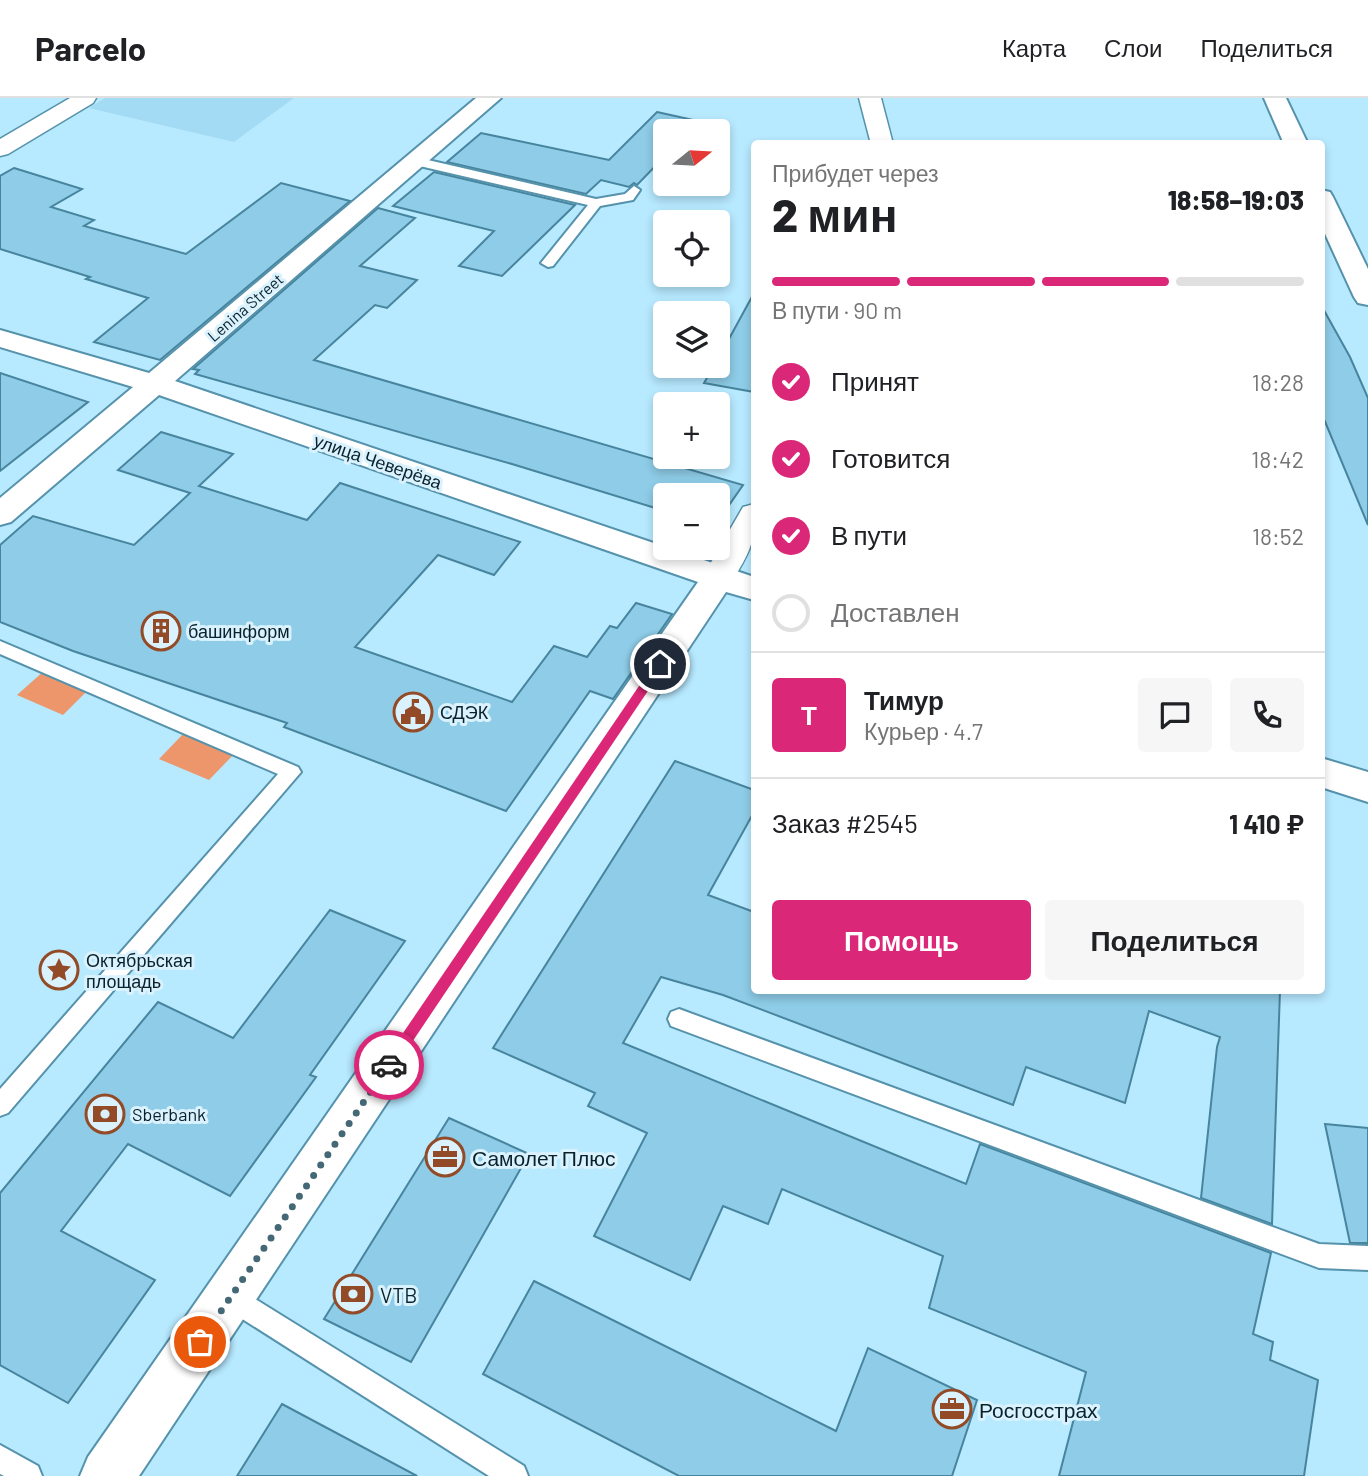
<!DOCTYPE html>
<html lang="ru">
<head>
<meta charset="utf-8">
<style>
  :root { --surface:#fff; --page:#f6f6f6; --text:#202124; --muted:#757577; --line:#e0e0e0; --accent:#db2777 }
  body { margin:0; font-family:Barlow,sans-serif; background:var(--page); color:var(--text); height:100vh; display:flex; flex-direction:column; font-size:26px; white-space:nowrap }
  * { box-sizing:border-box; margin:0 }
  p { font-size:23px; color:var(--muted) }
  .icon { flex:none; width:38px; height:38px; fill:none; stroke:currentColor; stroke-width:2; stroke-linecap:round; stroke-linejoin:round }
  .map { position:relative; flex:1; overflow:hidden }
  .panel { position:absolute; left:751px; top:42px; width:574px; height:854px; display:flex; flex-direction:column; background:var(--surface); border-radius:7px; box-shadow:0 4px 10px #0003 }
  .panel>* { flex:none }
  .needle { width:46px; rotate:72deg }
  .buttons { position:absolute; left:653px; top:21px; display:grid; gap:14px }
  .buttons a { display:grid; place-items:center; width:77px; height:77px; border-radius:7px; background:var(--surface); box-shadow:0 4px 10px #0003; font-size:35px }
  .pin { position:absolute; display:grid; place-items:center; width:60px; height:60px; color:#fff; margin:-30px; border:4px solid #fff; border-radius:50%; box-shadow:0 2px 7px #0007 }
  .courier { position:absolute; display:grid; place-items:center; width:70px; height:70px; margin:-35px; border:5px solid #db2777; border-radius:50%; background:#fff; color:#222; box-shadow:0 2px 9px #0007 }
  .head em { font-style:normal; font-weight:800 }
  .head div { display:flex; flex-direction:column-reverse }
  .head { display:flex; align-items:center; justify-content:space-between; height:119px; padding:0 21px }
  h1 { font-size:46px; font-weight:800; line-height:52px }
  .bar { display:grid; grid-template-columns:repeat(4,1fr); gap:10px 7px; align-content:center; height:84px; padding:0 21px }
  .bar i { height:9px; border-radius:5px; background:var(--line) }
  .bar .on { background:var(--accent) }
  .bar p { grid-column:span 4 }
  .line { display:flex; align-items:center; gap:18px; padding:0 21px; border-top:2px solid var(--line) }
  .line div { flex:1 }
  .round { display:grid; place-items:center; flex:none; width:74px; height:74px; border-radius:7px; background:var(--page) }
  ol { padding:0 21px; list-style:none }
  li { display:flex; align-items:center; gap:21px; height:77px }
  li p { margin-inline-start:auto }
  li .icon { padding:7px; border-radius:50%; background:var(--accent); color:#fff; stroke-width:4 }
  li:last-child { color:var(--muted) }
  li i { width:38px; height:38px; border:4px solid var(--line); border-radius:50% }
  .primary-button { display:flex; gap:14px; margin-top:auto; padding:14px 21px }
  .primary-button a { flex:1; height:80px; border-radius:7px; background:var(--accent); color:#fff; font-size:28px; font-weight:800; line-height:80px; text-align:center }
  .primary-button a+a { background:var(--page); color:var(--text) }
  header { display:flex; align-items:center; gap:42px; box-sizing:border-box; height:98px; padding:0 35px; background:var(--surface); border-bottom:2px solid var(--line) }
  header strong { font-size:33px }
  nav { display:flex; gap:38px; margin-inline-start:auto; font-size:24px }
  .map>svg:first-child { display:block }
</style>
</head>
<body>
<header>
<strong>Parcelo</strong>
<nav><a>Карта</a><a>Слои</a><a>Поделиться</a></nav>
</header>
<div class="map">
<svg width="1368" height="1378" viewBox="0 0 1368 1378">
  <rect width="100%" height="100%" fill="#b7e9ff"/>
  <polygon fill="#a4dbf4" points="105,0 294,0 234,44 89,10"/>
  <g fill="#ed966b">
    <polygon points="44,573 89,591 63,617 17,597"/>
    <polygon points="185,634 235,655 209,682 159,661"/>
  </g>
  <g fill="#8ecce7" stroke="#47849d" stroke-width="2">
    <polygon points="657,14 698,23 688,33 665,33 665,58 637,87 634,85 629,89 601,82 586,96 447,64 481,35 609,62"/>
    <polygon points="14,70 82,91 51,109 94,122 84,128 186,156 281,85 350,103 160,262 94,244 148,200 86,181 90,179 0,151 0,78"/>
    <polygon points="434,74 575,107 502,178 459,168 494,133 393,108"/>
    <polygon points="378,110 415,120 360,168 417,182 387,210 375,207 314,262 743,387 718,423 718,397 665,397 665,413 512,366 195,276 199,272 193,271"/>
    <polygon points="754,195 754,294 704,285 714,268 718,268 718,261"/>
    <polygon points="1321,207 1350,259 1368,300 1368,427 1321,314"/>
    <polygon points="0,275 88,304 0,373"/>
    <polygon points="161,334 233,356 199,388 307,422 340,385 520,444 494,477 438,457 355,549 512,604 554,548 587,559 610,528 617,530 636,505 672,516 613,601 590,593 506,713 284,629 287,625 73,553 0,524 0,447 33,418 134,447 190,395 118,372"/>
    <polygon points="675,663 754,692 754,714 708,797 754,814 754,892 1280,892 1272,1126 1201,1100 1217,949 1220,939 1149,913 1125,1005 1026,969 1013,1007 723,897 661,879 623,945 966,1086 980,1046 1271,1155 1253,1236 1273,1244 1270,1262 1318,1282 1304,1378 1059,1378 1086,1274 929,1210 943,1158 782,1091 768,1126 723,1108 690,1182 594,1138 647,1035 588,1008 595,995 493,950"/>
    <polygon points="330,812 405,843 310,977 316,979 230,1098 128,1046 61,1133 155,1182 68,1305 0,1267 0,1095 158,904 233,940"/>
    <polygon points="449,1020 529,1056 411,1264 324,1221"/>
    <polygon points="1325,1026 1368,1030 1368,1145 1350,1145"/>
    <polygon points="534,1183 836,1333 868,1250 977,1302 952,1378 679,1378 483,1276"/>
    <polygon points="282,1306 417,1378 237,1378"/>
  </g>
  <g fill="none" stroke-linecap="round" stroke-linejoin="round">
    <defs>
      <g id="lane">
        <polygon points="415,59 596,101 625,96 634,88 640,92 633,102 600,108 553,168 548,169 541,165 588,107 411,66 409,63"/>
        <polygon points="0,543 298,669 301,674 8,1015 0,1018 0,991 278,676 0,556"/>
        <polygon points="679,911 1319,1146 1368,1148 1368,1172 1319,1170 671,928 668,921 671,914"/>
        <polygon points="231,1186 524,1368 528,1378 489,1378 222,1208 218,1199 222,1190"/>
        <polygon points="0,1347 38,1368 42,1378 4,1378 0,1376"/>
      </g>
      <g id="street">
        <polygon points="70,0 96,0 93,5 8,56 0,58 0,41"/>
        <polygon points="859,0 881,0 893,46 871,46"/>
        <path d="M754,406c2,39 -4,48 -25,82l-11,3 -11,-3 -5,-8 37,-64 4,-7z"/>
      </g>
      <g id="secondary">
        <polygon points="476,0 501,0 175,283 754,479 754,502 726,494 139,1378 80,1378 88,1359 698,484 159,297 11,424 0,427 0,400 133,289 0,249 0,232 149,275"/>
        <polygon points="1264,0 1286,0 1308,46 1284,46"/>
        <polygon points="1321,92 1330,94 1333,99 1368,171 1368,207 1358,205 1354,199 1321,127"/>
        <polygon points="1321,660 1368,674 1368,704 1321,689"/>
      </g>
    </defs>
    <use href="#lane" stroke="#5592ab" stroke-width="4"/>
    <use href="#street" stroke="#5592ab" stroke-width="3"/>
    <use href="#secondary" stroke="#5592ab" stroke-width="4"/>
    <use href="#lane" fill="#fff" fill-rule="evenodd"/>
    <use href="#street" fill="#fff" fill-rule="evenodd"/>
    <use href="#secondary" fill="#fff" fill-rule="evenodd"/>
  </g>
  <polygon fill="#db2777" points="660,562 665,566 664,569 394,971 384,971 384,963 656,563"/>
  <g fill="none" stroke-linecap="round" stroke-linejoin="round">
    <polyline stroke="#456876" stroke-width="7" stroke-dasharray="0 12.6" points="200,1244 389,967"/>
  </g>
  <defs>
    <symbol id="building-ring" viewBox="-11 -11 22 22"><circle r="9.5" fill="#daf2fd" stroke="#924b26" stroke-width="1.5"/><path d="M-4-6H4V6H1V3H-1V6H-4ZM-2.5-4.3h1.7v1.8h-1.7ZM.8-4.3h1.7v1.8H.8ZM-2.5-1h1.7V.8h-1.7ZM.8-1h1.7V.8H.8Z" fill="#924b26"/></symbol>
    <symbol id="civic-ring" viewBox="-11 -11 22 22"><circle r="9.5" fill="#daf2fd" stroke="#924b26" stroke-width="1.5"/><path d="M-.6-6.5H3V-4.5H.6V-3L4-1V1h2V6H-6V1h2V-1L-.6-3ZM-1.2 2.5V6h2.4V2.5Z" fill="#924b26"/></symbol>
    <symbol id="sight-ring" viewBox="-11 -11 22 22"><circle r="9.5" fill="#daf2fd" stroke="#924b26" stroke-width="1.5"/><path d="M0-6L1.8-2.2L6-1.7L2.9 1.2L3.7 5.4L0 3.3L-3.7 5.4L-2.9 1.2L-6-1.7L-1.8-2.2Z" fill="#924b26"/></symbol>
    <symbol id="bank-ring" viewBox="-11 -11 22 22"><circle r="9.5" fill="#daf2fd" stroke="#924b26" stroke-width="1.5"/><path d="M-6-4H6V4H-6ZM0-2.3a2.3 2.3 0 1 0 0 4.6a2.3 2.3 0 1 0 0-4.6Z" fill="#924b26"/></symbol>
    <symbol id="office-ring" viewBox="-11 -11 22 22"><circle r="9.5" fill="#daf2fd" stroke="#924b26" stroke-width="1.5"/><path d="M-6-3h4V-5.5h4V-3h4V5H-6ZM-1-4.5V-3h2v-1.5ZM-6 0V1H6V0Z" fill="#924b26"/></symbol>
  </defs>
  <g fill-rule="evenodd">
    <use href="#building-ring" x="139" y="511" width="44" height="44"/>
    <use href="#civic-ring" x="391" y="592" width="44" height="44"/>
    <use href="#sight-ring" x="37" y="850" width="44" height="44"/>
    <use href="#bank-ring" x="83" y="994" width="44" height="44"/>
    <use href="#office-ring" x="423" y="1037" width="44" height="44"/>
    <use href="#bank-ring" x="331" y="1174" width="44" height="44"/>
    <use href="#office-ring" x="930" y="1289" width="44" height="44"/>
  </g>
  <g text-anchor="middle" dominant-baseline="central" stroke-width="6" stroke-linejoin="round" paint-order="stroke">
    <g font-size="16" fill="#08222c" stroke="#daf2fd">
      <text transform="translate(245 209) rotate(-41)">Lenina Street</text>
    </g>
    <g font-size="18" fill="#08222c" stroke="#daf2fd">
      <text transform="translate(378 363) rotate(19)">улица Чеверёва</text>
    </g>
    <g font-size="18" fill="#08222c" stroke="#daf2fd" text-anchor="start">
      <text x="188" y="533">башинформ</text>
      <text x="440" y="614">СДЭК</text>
      <text x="86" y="862">Октябрьская<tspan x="86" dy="21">площадь</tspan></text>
      <text x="132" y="1016">Sberbank</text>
    </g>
    <g font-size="21" fill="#08222c" stroke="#daf2fd" text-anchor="start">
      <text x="472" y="1059">Самолет Плюс</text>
      <text x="380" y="1196">VTB</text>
      <text x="979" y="1311">Росгосстрах</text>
    </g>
  </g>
</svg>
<div class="buttons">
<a><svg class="needle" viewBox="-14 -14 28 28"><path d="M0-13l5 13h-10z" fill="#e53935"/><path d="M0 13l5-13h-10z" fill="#757577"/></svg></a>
<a><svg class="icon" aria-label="locate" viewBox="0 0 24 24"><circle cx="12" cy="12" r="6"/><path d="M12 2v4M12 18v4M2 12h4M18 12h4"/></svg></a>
<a><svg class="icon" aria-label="layers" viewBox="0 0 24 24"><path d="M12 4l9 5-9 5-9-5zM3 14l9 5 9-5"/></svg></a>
<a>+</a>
<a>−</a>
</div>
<div class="pin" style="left:200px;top:1244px;background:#ea580c"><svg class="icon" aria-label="bag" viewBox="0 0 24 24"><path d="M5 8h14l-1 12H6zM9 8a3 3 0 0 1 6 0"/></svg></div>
<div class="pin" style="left:660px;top:566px;background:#1f2937"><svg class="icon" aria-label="home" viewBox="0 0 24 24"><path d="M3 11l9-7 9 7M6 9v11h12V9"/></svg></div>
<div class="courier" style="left:389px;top:967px"><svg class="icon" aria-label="car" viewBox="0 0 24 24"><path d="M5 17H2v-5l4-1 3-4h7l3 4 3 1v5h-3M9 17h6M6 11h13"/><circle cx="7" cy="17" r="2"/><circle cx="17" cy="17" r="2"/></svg></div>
<section class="panel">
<div class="head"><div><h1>2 мин</h1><p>Прибудет через</p></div><em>18:58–19:03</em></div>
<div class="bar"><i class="on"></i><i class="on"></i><i class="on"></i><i></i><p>В пути · 90 m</p></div>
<ol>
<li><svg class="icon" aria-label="check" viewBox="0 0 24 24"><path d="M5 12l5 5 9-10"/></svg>Принят<p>18:28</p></li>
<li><svg class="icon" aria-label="check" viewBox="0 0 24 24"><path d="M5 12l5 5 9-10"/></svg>Готовится<p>18:42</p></li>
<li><svg class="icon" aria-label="check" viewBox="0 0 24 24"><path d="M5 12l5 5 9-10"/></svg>В пути<p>18:52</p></li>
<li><i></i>Доставлен</li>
</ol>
<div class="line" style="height:126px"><b class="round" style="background:var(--accent);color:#fff">Т</b><div><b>Тимур</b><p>Курьер · 4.7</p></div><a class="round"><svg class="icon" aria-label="chat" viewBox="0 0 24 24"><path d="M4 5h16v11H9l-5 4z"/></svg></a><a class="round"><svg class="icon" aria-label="phone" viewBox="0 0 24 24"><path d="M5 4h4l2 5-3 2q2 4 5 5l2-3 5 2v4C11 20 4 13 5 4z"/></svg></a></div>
<div class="line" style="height:91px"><div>Заказ #2545</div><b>1 410 ₽</b></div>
<div class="primary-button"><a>Помощь</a><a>Поделиться</a></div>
</section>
</div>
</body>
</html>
